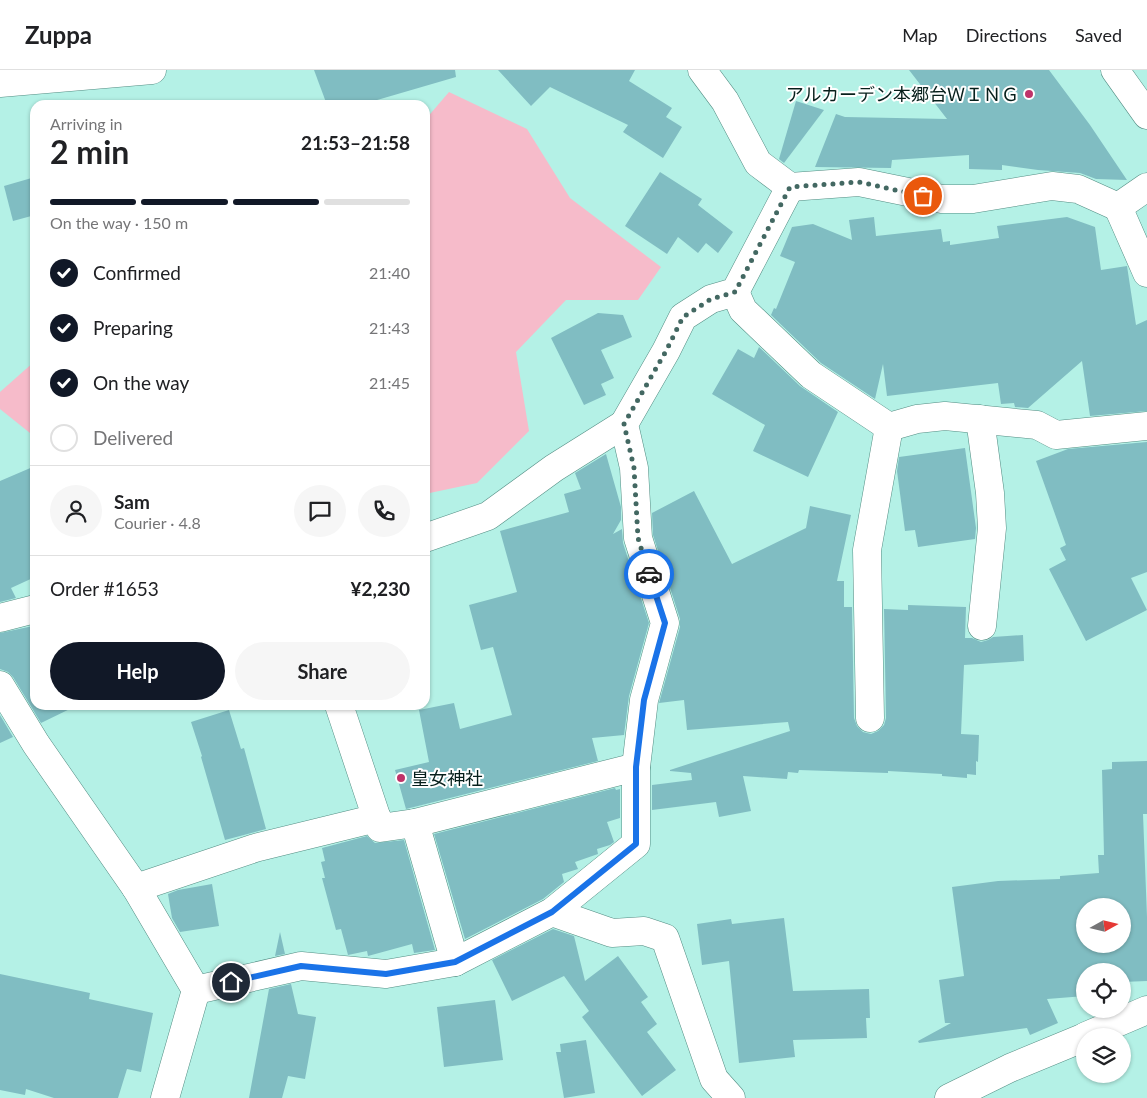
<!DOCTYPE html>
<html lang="en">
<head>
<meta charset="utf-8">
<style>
  :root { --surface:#fff; --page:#f6f6f6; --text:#202124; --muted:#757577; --line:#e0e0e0; --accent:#111827 }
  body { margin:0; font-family:Lato,"Noto Sans JP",sans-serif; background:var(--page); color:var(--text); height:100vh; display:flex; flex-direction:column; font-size:19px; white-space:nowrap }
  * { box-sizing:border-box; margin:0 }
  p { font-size:16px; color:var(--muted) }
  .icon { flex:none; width:28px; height:28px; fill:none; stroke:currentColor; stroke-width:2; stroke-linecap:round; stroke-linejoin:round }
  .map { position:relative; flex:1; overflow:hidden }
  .drawer { position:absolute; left:30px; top:30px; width:400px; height:610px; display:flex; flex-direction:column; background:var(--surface); border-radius:15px; box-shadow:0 1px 4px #0004 }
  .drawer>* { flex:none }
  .needle { width:32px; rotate:82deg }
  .tools { position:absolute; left:1076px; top:828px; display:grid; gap:10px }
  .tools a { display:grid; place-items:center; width:55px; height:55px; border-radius:50%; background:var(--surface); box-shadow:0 1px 4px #0004; font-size:25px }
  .pin { position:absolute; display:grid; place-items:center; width:42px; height:42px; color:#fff; margin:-21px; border:2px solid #fff; border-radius:50%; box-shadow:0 1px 5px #0007 }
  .courier { position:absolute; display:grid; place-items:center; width:50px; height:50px; margin:-25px; border:4px solid #1a73e8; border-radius:50%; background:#fff; color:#222; box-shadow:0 1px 6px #0007 }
  .headline em { font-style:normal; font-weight:700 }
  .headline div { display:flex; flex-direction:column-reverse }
  .headline { display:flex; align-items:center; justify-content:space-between; height:85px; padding:0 20px }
  h1 { font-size:32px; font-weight:700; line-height:38px }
  .bar { display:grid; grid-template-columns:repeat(4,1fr); gap:8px 5px; align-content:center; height:60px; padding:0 20px }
  .bar i { height:6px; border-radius:4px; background:var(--line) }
  .bar .selected { background:var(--accent) }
  .bar p { grid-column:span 4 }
  .line { display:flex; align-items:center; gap:12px; padding:0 20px; border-top:1px solid var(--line) }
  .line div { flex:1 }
  .round { display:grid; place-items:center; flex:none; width:52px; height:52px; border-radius:26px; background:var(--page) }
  ol { padding:0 20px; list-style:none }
  li { display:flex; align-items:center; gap:15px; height:55px }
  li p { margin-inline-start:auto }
  li .icon { padding:5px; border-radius:50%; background:var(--accent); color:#fff; stroke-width:4 }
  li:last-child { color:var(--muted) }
  li i { width:28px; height:28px; border:2px solid var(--line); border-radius:50% }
  .button { display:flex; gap:10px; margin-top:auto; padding:10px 20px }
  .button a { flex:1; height:58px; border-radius:30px; background:var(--accent); color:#fff; font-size:20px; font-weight:700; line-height:58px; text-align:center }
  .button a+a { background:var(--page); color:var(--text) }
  header { display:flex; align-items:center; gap:30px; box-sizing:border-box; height:70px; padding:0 25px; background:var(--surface); border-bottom:1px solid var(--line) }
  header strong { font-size:24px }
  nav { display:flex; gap:28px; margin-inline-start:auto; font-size:18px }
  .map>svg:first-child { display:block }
</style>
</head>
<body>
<header>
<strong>Zuppa</strong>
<nav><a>Map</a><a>Directions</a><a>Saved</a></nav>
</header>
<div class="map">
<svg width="1147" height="1028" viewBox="0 0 1147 1028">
  <rect width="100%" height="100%" fill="#b4f1e6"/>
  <g fill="#f6bbca">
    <polygon points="449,22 527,59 570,128 661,197 638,230 566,230 516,282 529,361 477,413 425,424 425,50"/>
    <polygon points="35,291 35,367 0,339 0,322"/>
  </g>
  <g fill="#80bdc2" fill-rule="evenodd">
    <polygon points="314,0 455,0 456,7 360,35 327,35"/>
    <polygon points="498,0 635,0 629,11 672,38 666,47 682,57 663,88 623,62 628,55 550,17 531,36"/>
    <polygon points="909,0 1049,0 1090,55 1127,110 1096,109 1080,103 1038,100 1002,95 1002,100 969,99 969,85 892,90 891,98 815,97 836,44 845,47 947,49"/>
    <polygon points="796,31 824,40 784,93 779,89"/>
    <polygon points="660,102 702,129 698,135 733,162 718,183 706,173 698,183 678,167 667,184 625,156"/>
    <polygon points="35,107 35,145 13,151 4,116"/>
    <polygon points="874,147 876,166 941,159 943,172 950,171 950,175 999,168 997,156 1067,147 1095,157 1101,200 1127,196 1136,255 1147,250 1147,341 1090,346 1082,291 1028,338 1015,337 1014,333 1001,334 998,313 887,326 883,294 875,329 821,293 771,245 774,238 776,239 795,192 780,186 792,157 813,154 852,170 849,150"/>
    <polygon points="598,243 623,245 632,267 601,280 614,308 601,314 606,325 584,335 551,268"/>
    <polygon points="759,277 800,316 838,342 808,407 753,381 765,355 712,324 738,279 754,288"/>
    <polygon points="1147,372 1147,502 1131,508 1147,540 1086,571 1049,499 1066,490 1060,478 1066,475 1036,391 1068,379"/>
    <polygon points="965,378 976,458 975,469 918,477 915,460 905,461 897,401 899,387"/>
    <polygon points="606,384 621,437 621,450 613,464 622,459 623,473 649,553 629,626 624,665 592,668 598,691 406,739 395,700 429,692 419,640 454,633 460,659 512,645 493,577 481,580 469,535 517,522 500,461 569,442 564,424 581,419 575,403"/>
    <polygon points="35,396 35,507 11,518 16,528 0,532 0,411"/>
    <polygon points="694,421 732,494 806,458 810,436 851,445 837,511 844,511 844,537 852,537 854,648 857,656 863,662 871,664 878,661 884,655 886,648 884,539 908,540 908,535 966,537 965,568 972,568 981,572 988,570 993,567 1023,565 1024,591 964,595 961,664 979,665 978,692 976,691 976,705 967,704 967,708 942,706 942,704 888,701 888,703 799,700 798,703 788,702 787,709 743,706 751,741 719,747 716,732 652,740 652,715 692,710 691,703 670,701 670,700 790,661 788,652 687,660 684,630 659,633 680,557 680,549 653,465 652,443"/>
    <polygon points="33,556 35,559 35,635 78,635 41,653 13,607 8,602 0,599 0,563"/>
    <polygon points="229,640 241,679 244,678 266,759 225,770 201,687 202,686 191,652"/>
    <polygon points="0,645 13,667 0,673"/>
    <path d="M1147,691v53h-4l4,103v64l-25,1v-11h-37v25l-38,3 11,24 -28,12 -3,-7 -108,15 -1,-2 33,-18h-6l-6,-43 25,-4 -12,-89 46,-6 62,-2v-3l39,-3 -1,-18h6l-2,-85 10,-1v-7zM1085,836h37v38h-37z"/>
    <polygon points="615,718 616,720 620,719 620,748 607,752 614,772 610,775 597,779 598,784 575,792 578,799 562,804 564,812 543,829 465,869 434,764"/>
    <polygon points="367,766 375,773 404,770 435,880 414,883 412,874 368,886 367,881 348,885 341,859 336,860 322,808 325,808 321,792 325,791 322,778"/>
    <polygon points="212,814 219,856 180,862 172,848 168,824 178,820"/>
    <polygon points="784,848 793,921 869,919 870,948 866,948 867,968 793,970 795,987 739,993 729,891 702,895 697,854 731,849 732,854"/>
    <polygon points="553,859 574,866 585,911 618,886 648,927 641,932 657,954 647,962 676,1000 642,1026 582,947 589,941 564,906 512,931 492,890"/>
    <polygon points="280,862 285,884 275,886"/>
    <polygon points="0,904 90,923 89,929 153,943 141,1002 127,999 118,1028 54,1028 26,1019 25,1025 0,1020"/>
    <polygon points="291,914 298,944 316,947 305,1009 288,1006 282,1028 249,1028 269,919"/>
    <polygon points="495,930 503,990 444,997 437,937"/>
    <polygon points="586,970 595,1023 564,1028 556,982 561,982 560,974"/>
  </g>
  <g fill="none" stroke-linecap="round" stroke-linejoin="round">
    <defs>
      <g id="minor">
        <polyline points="702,0 725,31 758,93 790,117 859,112 942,129 973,129 1052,116 1078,119 1118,137 1147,117"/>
        <polyline points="0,13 152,0"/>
        <polyline points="1118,137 1147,203"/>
        <polyline points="735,222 743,240 811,305 889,357 917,349 945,346 1037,355 1056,365 1147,356"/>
        <polyline points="980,349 990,423 992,458 982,556"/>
        <polyline points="425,468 488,446 554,398 624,354"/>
        <polyline points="0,548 35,539"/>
        <polyline points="0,615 36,674 136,818 196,920"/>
        <polyline points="339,635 380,758 415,753 636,697"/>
        <polyline points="870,648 867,480 889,357"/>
        <polyline points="415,753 455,892"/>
        <polyline points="136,818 255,778 377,748"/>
        <polyline points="552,842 612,863 644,861 665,868 714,1009 731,1028"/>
        <polyline points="1086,966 1147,940"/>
        <polyline points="165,1028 196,920 301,896 386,904 455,892 552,842 636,774 636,697 644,630 665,553 638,468 634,398 624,354 666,281 683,247 711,229 735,222 790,117"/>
        <polyline points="949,1028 1010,998 1085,967"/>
      </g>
      <polyline id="major" points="1115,0 1147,45"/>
    </defs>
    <use href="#minor" stroke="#538d83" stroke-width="29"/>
    <use href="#major" stroke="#538d83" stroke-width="29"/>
    <use href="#minor" stroke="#fff" stroke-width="28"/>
    <use href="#major" stroke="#fff" stroke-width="28"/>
  </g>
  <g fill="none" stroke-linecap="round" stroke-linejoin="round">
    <polyline stroke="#436862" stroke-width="5" stroke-dasharray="0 9" points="649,504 638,468 634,398 624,354 666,281 683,247 711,229 735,222 790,117 859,112 923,126"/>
    <polyline stroke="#1a73e8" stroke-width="6" points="231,912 301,896 386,904 455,892 552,842 636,774 636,697 642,647 644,630 665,553 649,504"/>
  </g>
  <g fill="#bf3369" stroke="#fff" stroke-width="2">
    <circle cx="1029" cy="24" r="5"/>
    <circle cx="401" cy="708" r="5"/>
  </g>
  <g text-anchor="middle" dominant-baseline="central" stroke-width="4" stroke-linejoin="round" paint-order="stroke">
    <g font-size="18" fill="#061f1b" stroke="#fff" text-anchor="end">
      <text x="1019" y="24">アルカーデン本郷台ＷＩＮＧ</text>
      <text x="411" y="708" text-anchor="start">皇女神社</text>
    </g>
  </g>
</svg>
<div class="tools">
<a><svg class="needle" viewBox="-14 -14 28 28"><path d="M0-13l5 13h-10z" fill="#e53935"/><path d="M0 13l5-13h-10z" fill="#757577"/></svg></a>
<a><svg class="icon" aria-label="locate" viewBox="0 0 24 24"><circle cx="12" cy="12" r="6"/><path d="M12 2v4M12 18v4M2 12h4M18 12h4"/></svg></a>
<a><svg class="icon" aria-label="layers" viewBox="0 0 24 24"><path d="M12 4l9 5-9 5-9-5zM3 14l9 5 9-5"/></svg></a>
</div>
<div class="pin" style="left:923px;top:126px;background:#ea580c"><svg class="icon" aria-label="bag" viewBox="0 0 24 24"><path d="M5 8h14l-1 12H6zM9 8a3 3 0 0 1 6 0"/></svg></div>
<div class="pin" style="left:231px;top:912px;background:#1f2937"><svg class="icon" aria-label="home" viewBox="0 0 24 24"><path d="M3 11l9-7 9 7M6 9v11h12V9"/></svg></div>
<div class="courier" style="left:649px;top:504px"><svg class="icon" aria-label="car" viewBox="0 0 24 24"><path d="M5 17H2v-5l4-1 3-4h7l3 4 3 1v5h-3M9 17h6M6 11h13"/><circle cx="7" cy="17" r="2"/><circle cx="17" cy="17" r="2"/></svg></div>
<section class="drawer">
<div class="headline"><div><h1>2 min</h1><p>Arriving in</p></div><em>21:53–21:58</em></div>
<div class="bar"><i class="selected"></i><i class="selected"></i><i class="selected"></i><i></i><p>On the way · 150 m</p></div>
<ol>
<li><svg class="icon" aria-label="check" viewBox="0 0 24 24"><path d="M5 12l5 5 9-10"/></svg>Confirmed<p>21:40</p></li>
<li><svg class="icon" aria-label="check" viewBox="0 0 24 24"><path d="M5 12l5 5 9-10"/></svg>Preparing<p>21:43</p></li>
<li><svg class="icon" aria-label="check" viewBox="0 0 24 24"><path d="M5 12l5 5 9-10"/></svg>On the way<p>21:45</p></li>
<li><i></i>Delivered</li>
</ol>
<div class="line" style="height:90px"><a class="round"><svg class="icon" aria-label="person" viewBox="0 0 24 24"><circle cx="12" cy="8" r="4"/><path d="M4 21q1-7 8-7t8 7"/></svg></a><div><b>Sam</b><p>Courier · 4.8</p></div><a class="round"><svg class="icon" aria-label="chat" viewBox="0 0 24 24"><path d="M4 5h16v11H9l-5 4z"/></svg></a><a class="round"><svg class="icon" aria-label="phone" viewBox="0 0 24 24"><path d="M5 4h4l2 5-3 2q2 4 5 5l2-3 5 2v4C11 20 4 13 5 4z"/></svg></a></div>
<div class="line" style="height:65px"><div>Order #1653</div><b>¥2,230</b></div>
<div class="button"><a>Help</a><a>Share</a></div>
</section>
</div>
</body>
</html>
